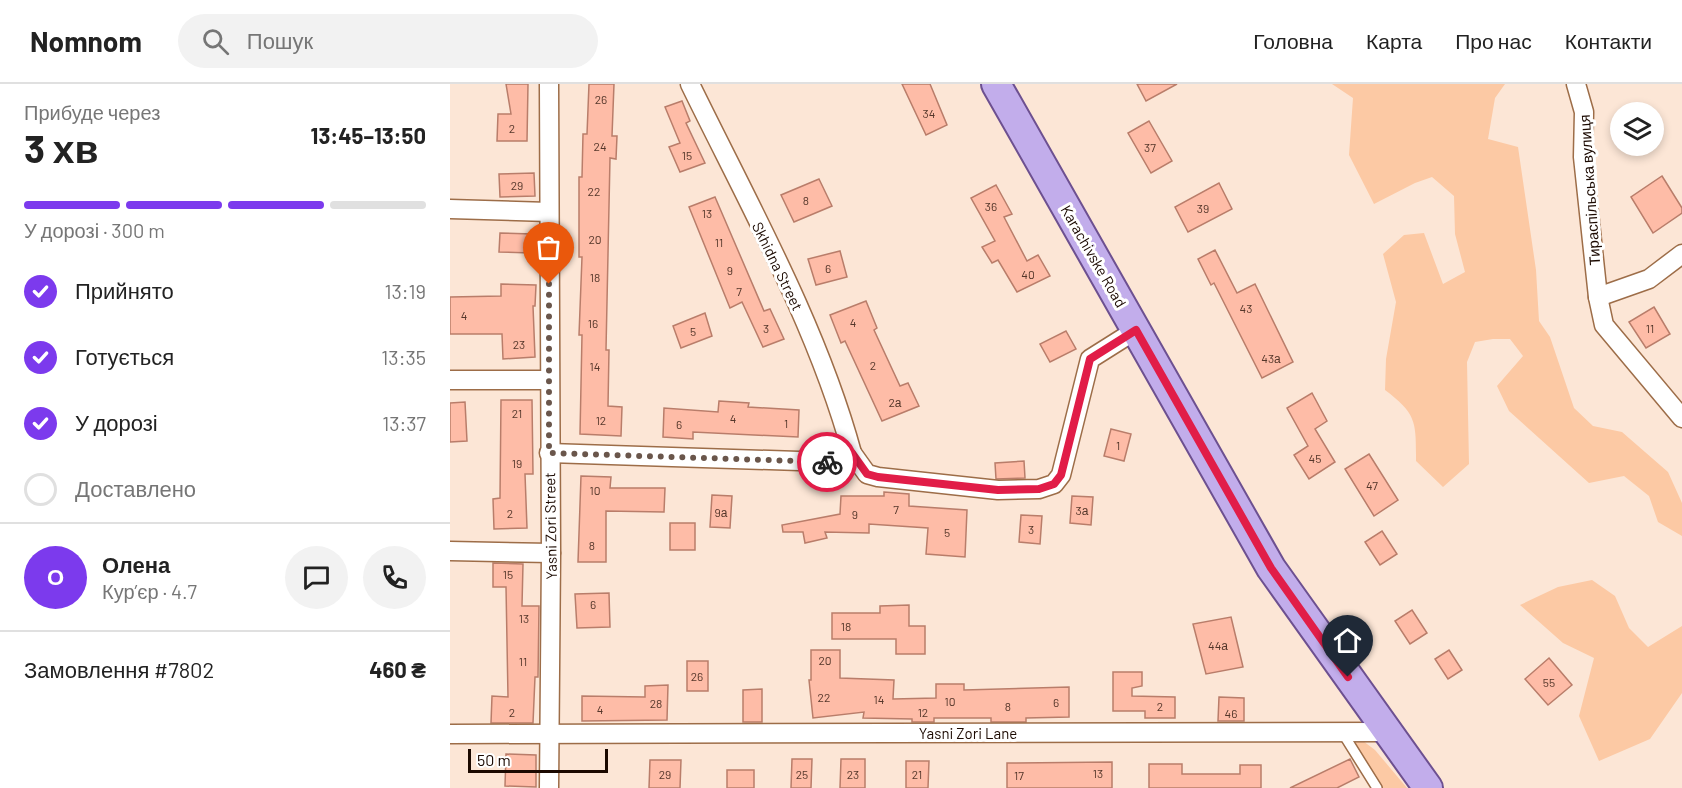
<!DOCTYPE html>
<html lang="uk">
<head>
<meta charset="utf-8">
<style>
  :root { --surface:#fff; --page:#f2f2f2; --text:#222; --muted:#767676; --line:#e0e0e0; --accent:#7c3aed }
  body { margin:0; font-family:Barlow,sans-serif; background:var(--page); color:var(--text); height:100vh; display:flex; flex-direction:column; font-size:22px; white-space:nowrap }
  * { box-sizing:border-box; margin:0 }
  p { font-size:20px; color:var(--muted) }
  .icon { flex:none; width:33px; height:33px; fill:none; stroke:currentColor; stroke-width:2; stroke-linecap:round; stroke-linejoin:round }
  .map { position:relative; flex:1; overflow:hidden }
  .details { display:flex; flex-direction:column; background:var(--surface); width:450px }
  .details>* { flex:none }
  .controls { position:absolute; left:1160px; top:18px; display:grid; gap:12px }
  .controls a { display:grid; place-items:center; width:54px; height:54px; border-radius:50%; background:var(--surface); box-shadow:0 3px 9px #0003; font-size:30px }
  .scale { position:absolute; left:18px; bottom:15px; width:140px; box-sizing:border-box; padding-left:6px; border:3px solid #1b0900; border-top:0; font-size:16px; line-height:21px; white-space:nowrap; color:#1b0900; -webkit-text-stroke:4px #fff; paint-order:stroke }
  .pin { position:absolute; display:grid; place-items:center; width:51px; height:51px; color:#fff; margin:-62px -26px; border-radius:50% 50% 50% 0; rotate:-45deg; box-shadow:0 0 6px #0007 }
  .pin .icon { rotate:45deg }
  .courier { position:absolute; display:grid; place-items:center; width:60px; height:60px; margin:-30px; border:4px solid #e11d48; border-radius:50%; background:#fff; color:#222; box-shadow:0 2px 8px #0007 }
  .head em { font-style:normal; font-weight:700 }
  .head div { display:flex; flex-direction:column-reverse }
  .head { display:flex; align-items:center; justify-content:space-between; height:102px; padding:0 24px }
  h1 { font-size:39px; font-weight:700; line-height:45px }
  .bar { display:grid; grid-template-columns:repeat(4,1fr); gap:9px 6px; align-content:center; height:72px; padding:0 24px }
  .bar i { height:8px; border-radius:4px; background:var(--line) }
  .bar .current { background:var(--accent) }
  .bar p { grid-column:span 4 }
  .line { display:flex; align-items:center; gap:15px; padding:0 24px; border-top:2px solid var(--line) }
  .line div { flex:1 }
  .round { display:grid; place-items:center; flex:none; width:63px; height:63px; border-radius:32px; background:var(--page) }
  ol { padding:0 24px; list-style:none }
  li { display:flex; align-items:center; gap:18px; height:66px }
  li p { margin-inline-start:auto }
  li .icon { padding:6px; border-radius:50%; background:var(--accent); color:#fff; stroke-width:4 }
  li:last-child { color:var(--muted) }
  li i { width:33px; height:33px; border:3px solid var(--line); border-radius:50% }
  header { display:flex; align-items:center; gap:36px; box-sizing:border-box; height:84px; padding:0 30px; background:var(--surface); border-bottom:2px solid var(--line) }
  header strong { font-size:28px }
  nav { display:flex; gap:33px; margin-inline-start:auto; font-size:21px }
  .search { width:420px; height:54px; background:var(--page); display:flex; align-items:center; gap:15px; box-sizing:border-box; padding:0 21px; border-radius:33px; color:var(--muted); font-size:22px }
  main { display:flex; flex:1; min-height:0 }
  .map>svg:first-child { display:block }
</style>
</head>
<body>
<header>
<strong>Nomnom</strong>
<div class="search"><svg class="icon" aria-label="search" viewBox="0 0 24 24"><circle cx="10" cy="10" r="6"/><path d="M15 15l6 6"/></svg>Пошук</div>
<nav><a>Головна</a><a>Карта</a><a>Про нас</a><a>Контакти</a></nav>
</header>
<main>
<section class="details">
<div class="head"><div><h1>3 хв</h1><p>Прибуде через</p></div><em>13:45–13:50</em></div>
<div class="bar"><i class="current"></i><i class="current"></i><i class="current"></i><i></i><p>У дорозі · 300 m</p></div>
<ol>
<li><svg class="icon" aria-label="check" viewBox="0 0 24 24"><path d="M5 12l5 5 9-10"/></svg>Прийнято<p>13:19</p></li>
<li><svg class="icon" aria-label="check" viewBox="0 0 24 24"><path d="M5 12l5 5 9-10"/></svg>Готується<p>13:35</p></li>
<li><svg class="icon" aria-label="check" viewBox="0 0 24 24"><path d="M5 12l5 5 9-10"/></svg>У дорозі<p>13:37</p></li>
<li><i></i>Доставлено</li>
</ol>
<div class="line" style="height:108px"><b class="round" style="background:var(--accent);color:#fff">О</b><div><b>Олена</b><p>Кур’єр · 4.7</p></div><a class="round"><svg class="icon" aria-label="chat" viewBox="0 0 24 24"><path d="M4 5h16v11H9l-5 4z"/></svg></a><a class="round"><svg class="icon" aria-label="phone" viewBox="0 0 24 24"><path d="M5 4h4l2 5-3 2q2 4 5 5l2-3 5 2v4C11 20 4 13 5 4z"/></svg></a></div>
<div class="line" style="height:78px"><div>Замовлення #7802</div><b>460 ₴</b></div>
</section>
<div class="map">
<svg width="1232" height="704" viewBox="0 0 1232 704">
  <rect width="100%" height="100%" fill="#fce6d6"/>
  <g fill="#fcc9a4">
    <path d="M882,0h173l-10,14 -7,41 30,8 18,123 3,51 11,16 24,71 19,18 29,6 46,40 14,31v33l-24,-14 -9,-26 -25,-20 -35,7 -80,-72 -12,-25 26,-30 -13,-17h-17l-18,3 -8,20 2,102 -26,23 -27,-26c0,-39 1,-47 -31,-71l1,-31 10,-57 -13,-48 21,-19 20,-2 19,51 22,-12 -10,-38 -1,-38 -22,-19 -17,6 -41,21 -25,-49 4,-57z"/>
    <polygon points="1142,496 1165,512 1179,544 1198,563 1232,542 1232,609 1200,655 1149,677 1129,632 1144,574 1113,559 1070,521 1108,503"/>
    <polygon points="913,657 925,666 957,704 932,704 903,658"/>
  </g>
  <g fill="#febca7" stroke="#b97d6a" stroke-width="1.5">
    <polygon points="56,0 78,0 77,57 47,57 48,30 61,30"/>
    <polygon points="139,0 164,0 162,52 167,52 166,75 160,74 156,266 159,266 158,322 172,323 171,352 130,350 132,251 129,251 132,173 129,173 129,93 132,93 133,50 137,50"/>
    <polygon points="452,0 480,0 497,41 476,51"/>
    <polygon points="687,0 727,0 696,17"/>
    <polygon points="232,17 240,37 236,39 255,79 230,88 219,63 230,59 215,23"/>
    <polygon points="699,37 722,77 701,89 678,49"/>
    <polygon points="84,89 85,112 50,113 49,90"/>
    <polygon points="1212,92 1232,124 1232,129 1203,149 1181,113"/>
    <polygon points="369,95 382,122 344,138 331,111"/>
    <polygon points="769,99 782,125 738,148 725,123"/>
    <polygon points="546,101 562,130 554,133 577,177 588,171 600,192 567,208 548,176 542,179 532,163 545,157 521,114"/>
    <polygon points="265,113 314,227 320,225 334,255 313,263 292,218 280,224 239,123"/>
    <polygon points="50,149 82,150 81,169 49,168"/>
    <polygon points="765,166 787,209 805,200 843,278 812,294 764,199 761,201 748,175"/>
    <polygon points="390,167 397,193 366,201 358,175"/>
    <polygon points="51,200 86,201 85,222 83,222 85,273 53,275 52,250 0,250 0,213 51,212"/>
    <polygon points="416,217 427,244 424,246 450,302 458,299 469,322 432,337 395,257 391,259 380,231"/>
    <polygon points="1204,223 1220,250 1196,264 1179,238"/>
    <polygon points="255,229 262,252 231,264 223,242"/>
    <polygon points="616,247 626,265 600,278 590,260"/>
    <polygon points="862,309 877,337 865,345 885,378 859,395 844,371 858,362 837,324"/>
    <polygon points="51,316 82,316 83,390 75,390 77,444 44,445 43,415 50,414"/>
    <polygon points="269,317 299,319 298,323 349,326 348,353 243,348 243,355 213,353 214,324 268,328"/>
    <polygon points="15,318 17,357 0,358 0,319"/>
    <polygon points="661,345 681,350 674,377 654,372"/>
    <polygon points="919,370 948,416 924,432 895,385"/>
    <polygon points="574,377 575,394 546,395 545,379"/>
    <polygon points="131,392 161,393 160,404 215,404 214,428 156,427 156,478 128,478"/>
    <polygon points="434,408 459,410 459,422 517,426 515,473 476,470 478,444 419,440 419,449 375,448 377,454 355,459 353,448 333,448 332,441 390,430 391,412 434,412"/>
    <polygon points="262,411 282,412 280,444 260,443"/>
    <polygon points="622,412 643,413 641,441 620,439"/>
    <polygon points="571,431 592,432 590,460 569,458"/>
    <rect x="220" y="439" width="25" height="27"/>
    <polygon points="932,447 947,470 930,481 915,458"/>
    <polygon points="43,479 73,480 72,522 89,522 88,593 85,593 83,639 41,639 42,612 58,613 56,503 43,503"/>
    <polygon points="159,509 160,543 127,544 125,510"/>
    <polygon points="459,521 459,542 475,542 475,570 446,570 446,555 382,555 382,529 430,529 430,522"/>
    <polygon points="962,526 977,549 960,560 945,537"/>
    <polygon points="781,533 793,583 756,590 743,540"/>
    <polygon points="361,566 390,566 390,594 444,596 443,615 486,614 486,600 514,600 514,606 619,603 619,633 576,634 576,638 541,638 541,634 484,634 484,638 462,638 462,635 413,634 414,628 363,634 359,596 361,596"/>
    <polygon points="999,566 1012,586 998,595 985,575"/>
    <polygon points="1099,574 1122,601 1098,621 1075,595"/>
    <rect x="237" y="577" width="21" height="30"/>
    <polygon points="663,588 692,588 692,602 682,604 682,612 725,613 725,634 695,634 695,627 663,627"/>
    <polygon points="218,601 217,636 132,637 132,612 195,613 195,602"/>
    <polygon points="312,605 312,638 293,638 293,606"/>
    <polygon points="769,613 794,614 794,637 768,637"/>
    <polygon points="56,670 86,671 86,703 55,702"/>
    <polygon points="342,675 362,675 361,704 341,704"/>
    <polygon points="391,675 415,675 415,704 390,704"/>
    <polygon points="900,675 909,693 887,704 840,704"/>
    <polygon points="200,676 231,676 230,704 199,704"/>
    <polygon points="456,677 479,677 478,704 456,704"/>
    <polygon points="662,678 662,704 557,704 557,679"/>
    <polygon points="699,680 732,680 732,690 790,690 790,681 811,681 811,704 699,704"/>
    <rect x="277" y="686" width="27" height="18"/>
  </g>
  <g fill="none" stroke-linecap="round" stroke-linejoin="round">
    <defs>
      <polyline id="lane" points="892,648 927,704"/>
      <g id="street">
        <path d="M240,0c58,119 127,241 162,369"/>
        <polyline points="1126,0 1134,28 1133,73 1148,213 1154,241 1232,334"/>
        <polyline points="0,125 99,128"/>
        <polyline points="1148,213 1199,195 1232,170"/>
        <polyline points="0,296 99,296"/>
        <polyline points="99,369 379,378 402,369 417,390 428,393 548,406 589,405 604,400 611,391 640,275 686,246"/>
        <polyline points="0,467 101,469"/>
        <polyline points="0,650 937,648"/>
        <polyline points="99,704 101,469 99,0"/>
      </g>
      <polyline id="primary" points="546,0 821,484 978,704"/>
    </defs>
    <use href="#lane" stroke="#9d6d48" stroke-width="12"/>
    <use href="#street" stroke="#9d6d48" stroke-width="21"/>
    <use href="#primary" stroke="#6d5090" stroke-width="32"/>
    <use href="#lane" stroke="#fff" stroke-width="9"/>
    <use href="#street" stroke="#fff" stroke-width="18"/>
    <use href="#primary" stroke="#c2adeb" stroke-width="28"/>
  </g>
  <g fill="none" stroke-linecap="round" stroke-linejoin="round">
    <polyline stroke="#6a564b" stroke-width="6" stroke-dasharray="0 10.8" points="99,200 99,369 377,378"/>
    <polyline stroke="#e11d48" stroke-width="8" points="377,378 402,369 417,390 428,393 548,406 589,405 604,400 611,391 640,275 686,246 821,484 898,593"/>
  </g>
  <g text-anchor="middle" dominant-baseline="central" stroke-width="6" stroke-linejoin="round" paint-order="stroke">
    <g font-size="12" fill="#54362a">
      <text x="151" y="15">26</text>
      <text x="479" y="29">34</text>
      <text x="62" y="44">2</text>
      <text x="150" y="62">24</text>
      <text x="700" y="63">37</text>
      <text x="237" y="71">15</text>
      <text x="67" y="101">29</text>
      <text x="144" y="107">22</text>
      <text x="356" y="116">8</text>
      <text x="541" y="122">36</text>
      <text x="753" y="124">39</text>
      <text x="257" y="129">13</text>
      <text x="145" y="155">20</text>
      <text x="269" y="158">11</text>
      <text x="378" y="184">6</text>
      <text x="280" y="186">9</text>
      <text x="578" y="190">40</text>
      <text x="145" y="193">18</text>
      <text x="289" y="207">7</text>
      <text x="796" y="224">43</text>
      <text x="14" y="231">4</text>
      <text x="403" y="238">4</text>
      <text x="143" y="239">16</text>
      <text x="316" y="244">3</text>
      <text x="1200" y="244">11</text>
      <text x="243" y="247">5</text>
      <text x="69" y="260">23</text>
      <text x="821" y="274">43а</text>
      <text x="423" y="281">2</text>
      <text x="145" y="282">14</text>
      <text x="445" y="318">2а</text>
      <text x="67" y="329">21</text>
      <text x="283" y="334">4</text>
      <text x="151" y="336">12</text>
      <text x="336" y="339">1</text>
      <text x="229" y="340">6</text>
      <text x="668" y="361">1</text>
      <text x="865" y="374">45</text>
      <text x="67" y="379">19</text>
      <text x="922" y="401">47</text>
      <text x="145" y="406">10</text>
      <text x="446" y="425">7</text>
      <text x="632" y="426">3а</text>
      <text x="271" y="428">9а</text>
      <text x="60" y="429">2</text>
      <text x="405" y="430">9</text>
      <text x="581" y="445">3</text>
      <text x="497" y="448">5</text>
      <text x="142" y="461">8</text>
      <text x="58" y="490">15</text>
      <text x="143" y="520">6</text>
      <text x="74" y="534">13</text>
      <text x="396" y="542">18</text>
      <text x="768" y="561">44а</text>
      <text x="375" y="576">20</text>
      <text x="73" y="577">11</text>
      <text x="247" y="592">26</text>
      <text x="1099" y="598">55</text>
      <text x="374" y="613">22</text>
      <text x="429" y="615">14</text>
      <text x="500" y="617">10</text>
      <text x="606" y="618">6</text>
      <text x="206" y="619">28</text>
      <text x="558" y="622">8</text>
      <text x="710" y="622">2</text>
      <text x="150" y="625">4</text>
      <text x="62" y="628">2</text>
      <text x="473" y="628">12</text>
      <text x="781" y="629">46</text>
      <text x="648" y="689">13</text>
      <text x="215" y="690">29</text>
      <text x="352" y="690">25</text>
      <text x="403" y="690">23</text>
      <text x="467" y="690">21</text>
      <text x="569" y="691">17</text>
    </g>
    <g font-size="15" fill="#1b0900" stroke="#fff">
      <text transform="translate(1139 106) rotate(-94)">Тираспільська вулиця</text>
      <text transform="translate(644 172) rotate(60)">Karachivske Road</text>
      <text transform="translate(328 182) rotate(64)">Skhidna Street</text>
      <text transform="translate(100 442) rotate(-91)">Yasni Zori Street</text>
      <text x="518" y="649">Yasni Zori Lane</text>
    </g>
  </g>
</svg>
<div class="controls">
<a><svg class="icon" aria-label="layers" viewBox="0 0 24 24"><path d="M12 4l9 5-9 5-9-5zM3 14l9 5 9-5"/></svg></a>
</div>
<div class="scale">50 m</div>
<div class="pin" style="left:99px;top:200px;background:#ea580c"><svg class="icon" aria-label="bag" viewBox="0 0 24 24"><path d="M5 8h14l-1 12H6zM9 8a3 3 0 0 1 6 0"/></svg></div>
<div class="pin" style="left:898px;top:593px;background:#1f2937"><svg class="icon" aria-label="home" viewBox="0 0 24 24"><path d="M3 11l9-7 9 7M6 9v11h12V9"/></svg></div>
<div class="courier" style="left:377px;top:378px"><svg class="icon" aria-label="bike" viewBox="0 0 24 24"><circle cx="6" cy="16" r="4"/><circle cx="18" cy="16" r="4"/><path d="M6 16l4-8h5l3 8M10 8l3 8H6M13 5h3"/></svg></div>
</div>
</main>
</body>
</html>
